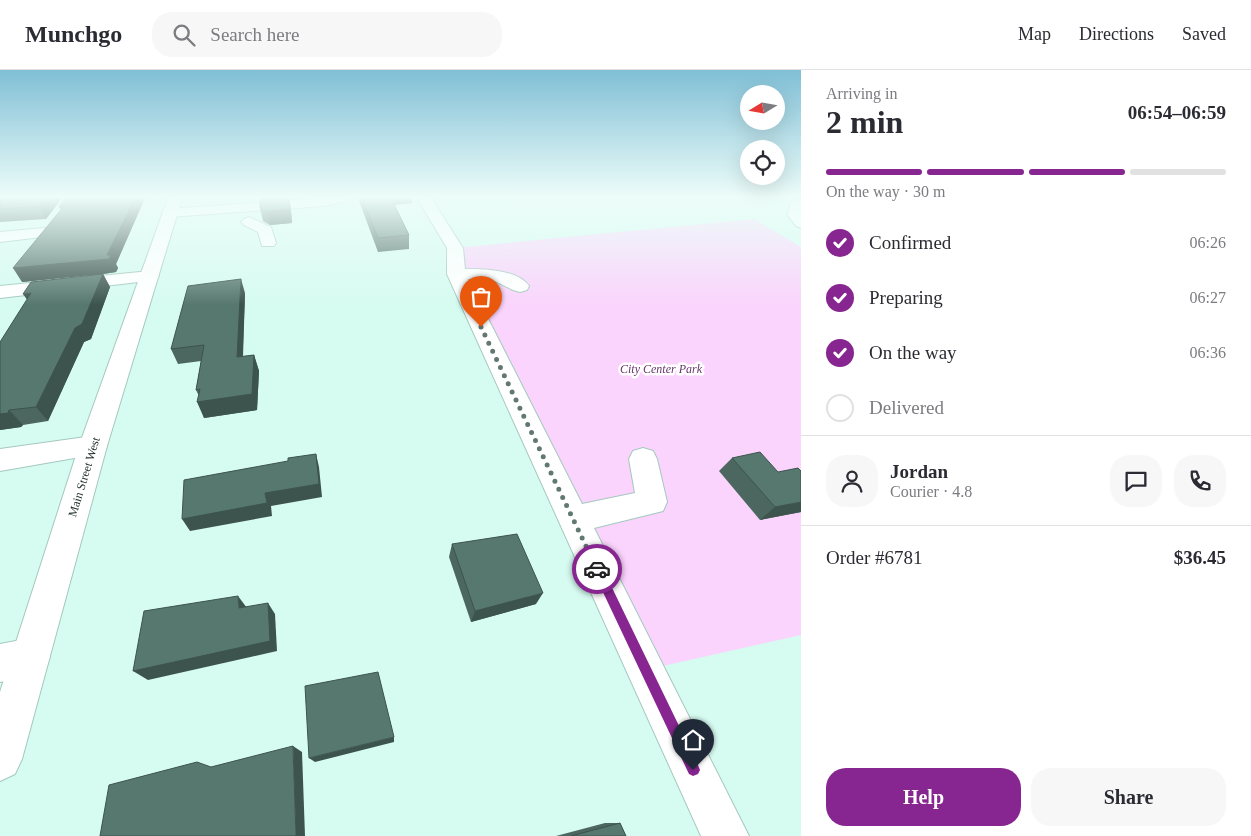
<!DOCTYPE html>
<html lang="en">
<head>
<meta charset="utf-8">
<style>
  :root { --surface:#fff; --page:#f7f7f7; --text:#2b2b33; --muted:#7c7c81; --line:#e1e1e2; --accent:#872690 }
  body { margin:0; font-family:Georgia,serif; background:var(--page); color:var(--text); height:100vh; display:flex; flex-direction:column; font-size:19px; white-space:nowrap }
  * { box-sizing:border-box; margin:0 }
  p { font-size:16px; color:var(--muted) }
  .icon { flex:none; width:28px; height:28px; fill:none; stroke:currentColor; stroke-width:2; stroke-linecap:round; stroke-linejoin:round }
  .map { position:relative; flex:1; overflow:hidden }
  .details { display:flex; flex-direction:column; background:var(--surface); width:450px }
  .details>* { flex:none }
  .needle { width:32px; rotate:259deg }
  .tools { position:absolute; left:740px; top:15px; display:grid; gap:10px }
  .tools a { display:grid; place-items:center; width:45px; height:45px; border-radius:50%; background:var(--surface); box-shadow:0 5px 20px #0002; font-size:25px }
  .pin { position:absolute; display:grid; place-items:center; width:42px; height:42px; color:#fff; margin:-51px -21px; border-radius:50% 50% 50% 0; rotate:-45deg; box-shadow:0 0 5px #0007 }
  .pin .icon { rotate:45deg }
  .courier { position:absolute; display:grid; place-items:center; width:50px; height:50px; margin:-25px; border:4px solid #872690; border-radius:50%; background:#fff; color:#222; box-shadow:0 1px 6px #0007 }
  .summary em { font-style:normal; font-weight:600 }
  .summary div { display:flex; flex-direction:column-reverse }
  .summary { display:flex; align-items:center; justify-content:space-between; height:85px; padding:0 25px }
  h1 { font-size:32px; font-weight:600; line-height:38px }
  .bar { display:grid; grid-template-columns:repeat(4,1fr); gap:8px 5px; align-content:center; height:60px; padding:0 25px }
  .bar i { height:6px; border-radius:4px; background:var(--line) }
  .bar .selected { background:var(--accent) }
  .bar p { grid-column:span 4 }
  .line { display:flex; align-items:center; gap:12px; padding:0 25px; border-top:1px solid var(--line) }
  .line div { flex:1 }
  .round { display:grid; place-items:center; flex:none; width:52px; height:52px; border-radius:20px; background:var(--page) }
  ol { padding:0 25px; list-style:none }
  li { display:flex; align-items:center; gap:15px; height:55px }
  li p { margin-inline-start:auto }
  li .icon { padding:5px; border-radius:50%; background:var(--accent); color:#fff; stroke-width:4 }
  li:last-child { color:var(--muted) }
  li i { width:28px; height:28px; border:2px solid var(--line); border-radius:50% }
  .button { display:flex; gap:10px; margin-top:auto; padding:10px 25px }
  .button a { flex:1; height:58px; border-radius:20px; background:var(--accent); color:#fff; font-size:20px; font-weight:600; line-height:58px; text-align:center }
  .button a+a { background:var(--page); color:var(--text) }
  header { display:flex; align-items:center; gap:30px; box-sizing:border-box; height:70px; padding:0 25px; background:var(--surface); border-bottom:1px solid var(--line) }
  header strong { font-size:24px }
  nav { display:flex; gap:28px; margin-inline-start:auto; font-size:18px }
  .search { width:350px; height:45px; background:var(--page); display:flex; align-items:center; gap:12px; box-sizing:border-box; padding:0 18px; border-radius:20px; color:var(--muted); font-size:19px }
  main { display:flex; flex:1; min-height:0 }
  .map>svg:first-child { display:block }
</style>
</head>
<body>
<header>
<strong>Munchgo</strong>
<div class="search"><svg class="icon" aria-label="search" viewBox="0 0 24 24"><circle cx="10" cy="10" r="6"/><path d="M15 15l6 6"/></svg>Search here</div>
<nav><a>Map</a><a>Directions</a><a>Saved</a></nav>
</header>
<main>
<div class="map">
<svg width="801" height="766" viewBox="0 0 801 766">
  <rect width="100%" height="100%" fill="#d6fbf1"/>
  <polygon fill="#fad4fc" points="754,149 801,177 801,565 645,600 477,234 455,178"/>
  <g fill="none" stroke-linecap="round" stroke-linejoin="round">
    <defs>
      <g id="minor">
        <polygon points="322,128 348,128 346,131 325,136 169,147 164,146 162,143 164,140 169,139"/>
        <path d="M417,128h14l32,50 2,21c18,0 52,0 64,17l-2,4 -7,2 -7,-2 -22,-11h-23l114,225 53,-11 -6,-34 4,-8 10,-3 10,3 4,8 10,43 -4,9 -69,17 155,308h-48l-254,-562v-26z"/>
        <polygon points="801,130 801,158 796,156 787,144 792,131"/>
        <polygon points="249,147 271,157 276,173 274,176 262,176 258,162 244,155 241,152 244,149"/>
        <polygon points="44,158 50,160 52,163 50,166 0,172 0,162"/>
        <polygon points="150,201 156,202 159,206 156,210 0,228 0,216"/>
        <polygon points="93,366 103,369 107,376 103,383 0,401 0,379"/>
        <polygon points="31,568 45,573 50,587 45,601 31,606 0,612 0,574"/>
      </g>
      <polygon id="major" points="168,128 182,128 107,376 22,689 15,704 0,711 0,622 79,376"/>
    </defs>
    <use href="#minor" stroke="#a4c8be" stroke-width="2"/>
    <use href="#major" stroke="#a4c8be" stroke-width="2"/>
    <use href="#minor" fill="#fff" fill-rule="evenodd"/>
    <use href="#major" fill="#fff" fill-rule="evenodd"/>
  </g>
  <g fill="#4b675f">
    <polygon points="0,128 62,128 46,149 0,152"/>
    <polygon points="66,128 145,128 116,194 118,198 116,202 103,204 110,217 91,269 84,272 48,351 23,355 21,357 0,360 0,272 87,205 22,212 61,140 59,137"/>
    <polygon points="263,128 290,128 289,128 291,140 292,153 270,155 263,151 260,138"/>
    <polygon points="358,128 412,128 412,133 394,135 409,165 409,179 378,182"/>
    <polygon points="245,223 243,287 254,285 259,301 257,340 204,348 199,326 196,320 201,291 178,294 171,279"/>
    <polygon points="732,388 801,442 760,450 719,401"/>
    <polygon points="452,474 536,534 471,552 449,487"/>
    <polygon points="605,753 620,753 626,766 556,766"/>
  </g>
  <g fill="#3d544e">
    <polygon points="46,128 62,128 46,149 39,136"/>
    <polygon points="135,128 145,128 116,194 118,198 116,202 103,204 110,217 91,269 84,272 48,351 36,337 75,258 103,204 22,212 13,198"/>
    <polygon points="289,128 291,140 292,153 270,155 267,141"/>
    <polygon points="388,128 412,128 412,133 388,135"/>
    <polygon points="241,209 245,223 242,303 237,287"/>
    <polygon points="31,223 33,238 23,224"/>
    <polygon points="254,285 259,301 257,340 204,348 197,332"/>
    <polygon points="9,340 23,355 21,357 0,360 0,344"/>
    <polygon points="316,384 319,397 322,427 271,436 272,446 190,461 182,449 265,423"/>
    <polygon points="801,432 801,442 760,450 775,437"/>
    <polygon points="543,523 536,534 471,552 475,541"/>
    <polygon points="238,526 247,538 239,538"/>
    <polygon points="268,533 275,544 277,581 148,610 133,601"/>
    <polygon points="394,667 394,672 315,692 309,688"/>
    <polygon points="293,676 302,682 305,766 296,766"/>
  </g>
  <g fill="#57786f" stroke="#3d544e">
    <polygon points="0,128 46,128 39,136 0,139"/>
    <polygon points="66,128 135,128 107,185 111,185 109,189 13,198 64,136 59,137"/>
    <polygon points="277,128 289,128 289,139 267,141 260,138 260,129"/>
    <polygon points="362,128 391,128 409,165 378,168"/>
    <polygon points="103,204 82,254 75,258 36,337 9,340 8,343 0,344 0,272 31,223 23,224 31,212"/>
    <polygon points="241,209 237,287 254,285 252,324 197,332 200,319 196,320 204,275 171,279 188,216"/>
    <polygon points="760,382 778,402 798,398 801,401 801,432 775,437 732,388"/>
    <polygon points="316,384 319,414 265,423 267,433 182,449 184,410 288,391 288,388"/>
    <polygon points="517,464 543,523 475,541 452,474"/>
    <polygon points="238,526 239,538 268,533 270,571 133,601 144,541"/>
    <polygon points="378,602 394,667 309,688 305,616"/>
    <polygon points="293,676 296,766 100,766 109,715 197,692 211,697"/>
    <polygon points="620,753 626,766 571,766"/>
  </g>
  <linearGradient id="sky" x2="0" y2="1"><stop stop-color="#80bfd6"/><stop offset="0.54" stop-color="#edfdf9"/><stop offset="1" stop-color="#edfdf9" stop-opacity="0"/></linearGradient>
  <rect width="801" height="235" fill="url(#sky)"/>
  <polygon fill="#872690" points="597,494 601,495 698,695 700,700 698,704 693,706 689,704 592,499"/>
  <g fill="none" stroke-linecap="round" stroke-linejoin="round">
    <polyline stroke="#627872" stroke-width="5" stroke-dasharray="0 9" points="481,257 597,499"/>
  </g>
  <g text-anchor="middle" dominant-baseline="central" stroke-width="5" stroke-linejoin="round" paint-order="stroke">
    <g font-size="12" font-style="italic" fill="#6a366e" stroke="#fff">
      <text x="661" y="299">City Center Park</text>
    </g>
    <g font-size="12" fill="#24322e" stroke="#fff">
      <text transform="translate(84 407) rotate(-73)">Main Street West</text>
    </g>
  </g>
</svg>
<div class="tools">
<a><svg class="needle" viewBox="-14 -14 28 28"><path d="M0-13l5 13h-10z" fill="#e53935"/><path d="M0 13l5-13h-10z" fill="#7c7c81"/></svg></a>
<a><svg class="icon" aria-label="locate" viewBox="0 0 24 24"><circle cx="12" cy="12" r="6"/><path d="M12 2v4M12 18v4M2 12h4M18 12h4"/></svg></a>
</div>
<div class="pin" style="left:481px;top:257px;background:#ea580c"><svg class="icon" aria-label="bag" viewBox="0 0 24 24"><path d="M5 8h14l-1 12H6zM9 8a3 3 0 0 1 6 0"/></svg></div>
<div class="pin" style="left:693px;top:700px;background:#1f2937"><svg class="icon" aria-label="home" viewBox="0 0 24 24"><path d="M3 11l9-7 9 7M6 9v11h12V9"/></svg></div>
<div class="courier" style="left:597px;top:499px"><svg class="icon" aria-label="car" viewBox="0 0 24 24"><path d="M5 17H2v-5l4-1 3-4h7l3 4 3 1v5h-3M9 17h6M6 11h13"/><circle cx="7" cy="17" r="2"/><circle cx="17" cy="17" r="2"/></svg></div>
</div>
<section class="details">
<div class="summary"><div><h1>2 min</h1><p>Arriving in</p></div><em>06:54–06:59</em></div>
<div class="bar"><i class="selected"></i><i class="selected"></i><i class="selected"></i><i></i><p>On the way · 30 m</p></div>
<ol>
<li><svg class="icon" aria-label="check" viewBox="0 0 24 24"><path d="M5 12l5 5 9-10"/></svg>Confirmed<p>06:26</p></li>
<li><svg class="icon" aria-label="check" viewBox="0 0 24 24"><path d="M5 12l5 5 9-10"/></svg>Preparing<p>06:27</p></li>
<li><svg class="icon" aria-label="check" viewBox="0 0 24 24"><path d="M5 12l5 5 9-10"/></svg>On the way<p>06:36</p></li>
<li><i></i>Delivered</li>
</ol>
<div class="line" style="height:90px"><a class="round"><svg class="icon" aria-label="person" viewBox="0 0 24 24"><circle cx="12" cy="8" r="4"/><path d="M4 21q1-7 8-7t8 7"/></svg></a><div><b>Jordan</b><p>Courier · 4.8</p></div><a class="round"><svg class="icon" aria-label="chat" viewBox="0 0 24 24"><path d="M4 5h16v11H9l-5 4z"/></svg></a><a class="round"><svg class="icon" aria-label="phone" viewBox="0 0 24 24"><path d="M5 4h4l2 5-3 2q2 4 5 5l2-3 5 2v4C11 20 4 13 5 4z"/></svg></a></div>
<div class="line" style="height:65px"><div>Order #6781</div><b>$36.45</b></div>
<div class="button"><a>Help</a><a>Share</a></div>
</section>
</main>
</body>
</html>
